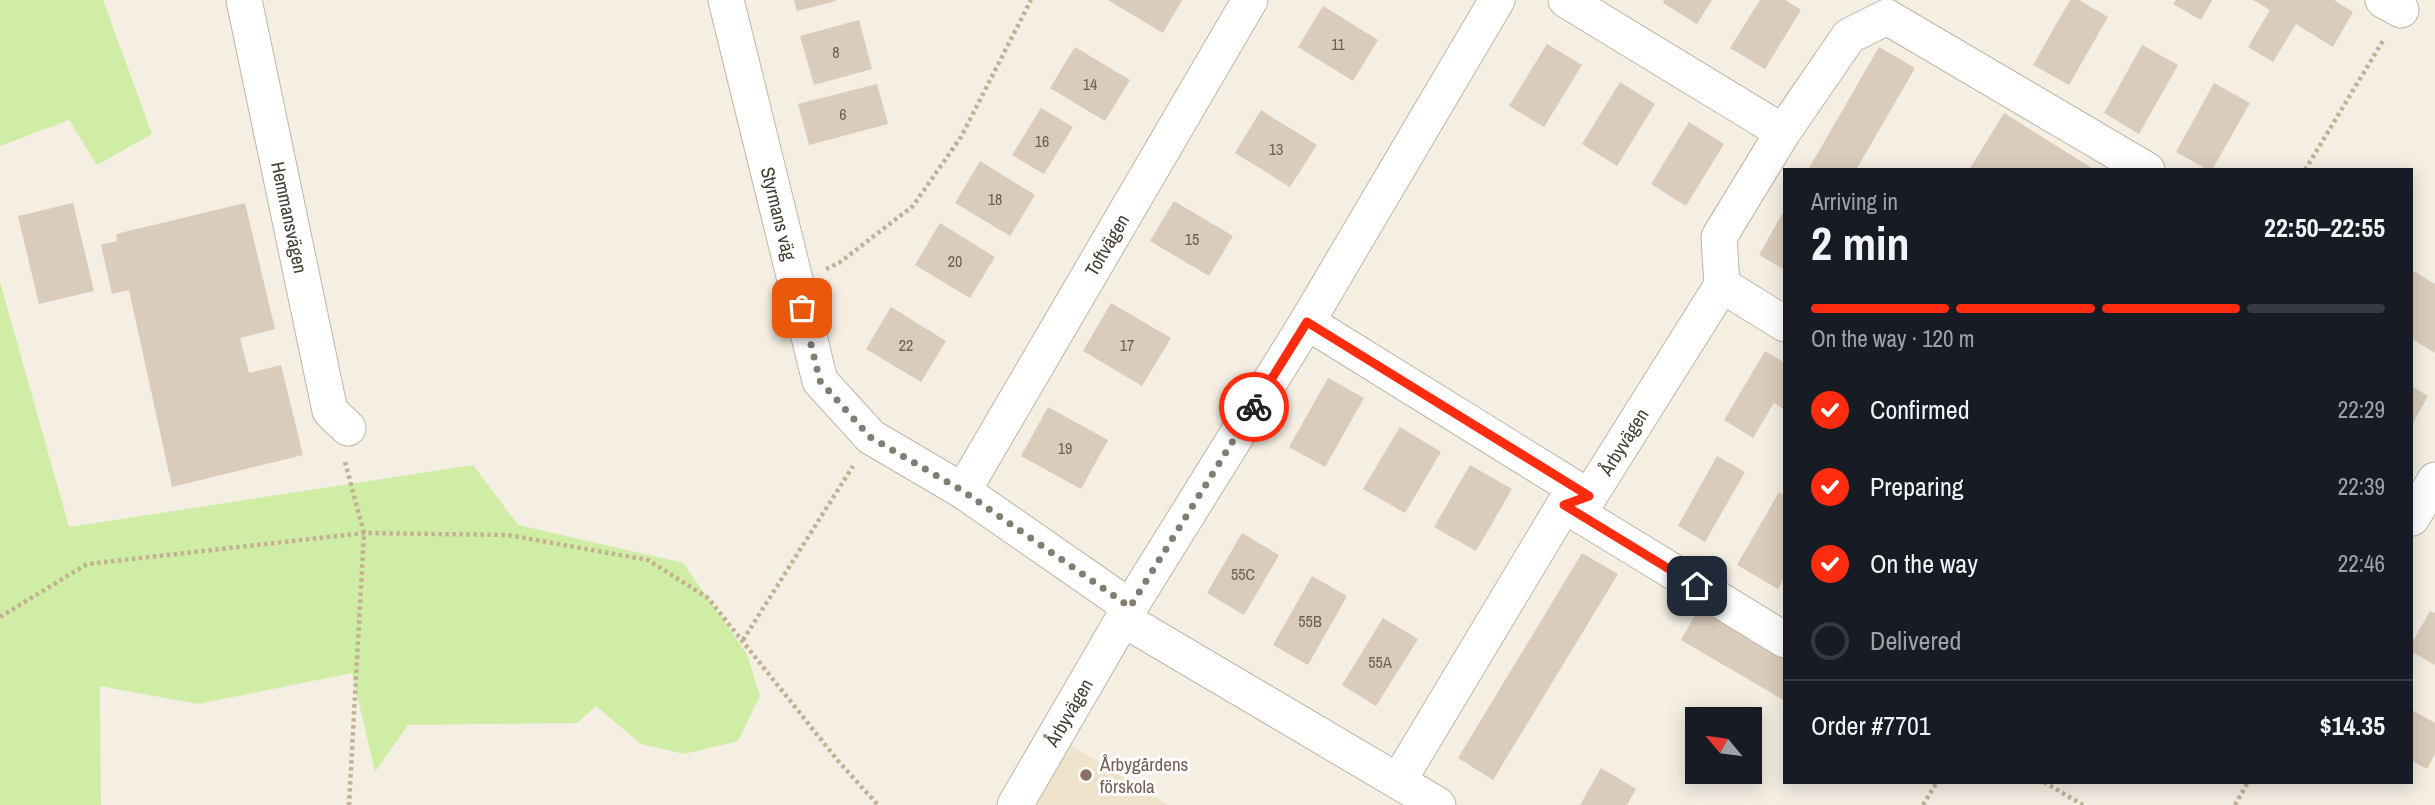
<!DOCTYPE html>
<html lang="en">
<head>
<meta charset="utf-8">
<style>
  :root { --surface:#171b24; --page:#242831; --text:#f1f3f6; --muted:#9ea1a6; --line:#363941; --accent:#ff2c0f }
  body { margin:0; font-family:"Archivo Narrow",sans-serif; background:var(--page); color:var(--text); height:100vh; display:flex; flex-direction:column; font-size:26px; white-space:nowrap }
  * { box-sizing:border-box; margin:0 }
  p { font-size:23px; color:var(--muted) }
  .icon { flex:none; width:38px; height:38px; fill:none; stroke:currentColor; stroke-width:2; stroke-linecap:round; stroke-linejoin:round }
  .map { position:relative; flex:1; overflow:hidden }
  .sheet { position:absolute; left:1783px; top:168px; width:630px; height:616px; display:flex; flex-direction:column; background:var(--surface); border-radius:0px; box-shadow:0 4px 18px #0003 }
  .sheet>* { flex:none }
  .needle { width:46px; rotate:299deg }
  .buttons { position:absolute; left:1685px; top:707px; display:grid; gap:14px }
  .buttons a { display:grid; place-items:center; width:77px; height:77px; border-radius:0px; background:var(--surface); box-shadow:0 4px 18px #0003; font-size:35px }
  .pin { position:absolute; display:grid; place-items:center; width:60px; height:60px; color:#fff; margin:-30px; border-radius:14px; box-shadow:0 4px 10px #0006 }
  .courier { position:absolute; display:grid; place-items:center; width:70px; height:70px; margin:-35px; border:5px solid #ff2c0f; border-radius:50%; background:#fff; color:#222; box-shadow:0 2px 9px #0007 }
  .headline em { font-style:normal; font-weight:700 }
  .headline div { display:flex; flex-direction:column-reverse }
  .headline { display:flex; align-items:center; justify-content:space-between; height:119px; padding:0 28px }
  h1 { font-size:46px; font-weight:700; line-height:52px }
  .bar { display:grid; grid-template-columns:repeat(4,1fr); gap:10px 7px; align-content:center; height:84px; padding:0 28px }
  .bar i { height:9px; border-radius:5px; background:var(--line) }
  .bar .on { background:var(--accent) }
  .bar p { grid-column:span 4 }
  .line { display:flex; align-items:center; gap:18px; padding:0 28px; border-top:2px solid var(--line) }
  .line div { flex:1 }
  ol { padding:0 28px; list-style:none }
  li { display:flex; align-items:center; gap:21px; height:77px }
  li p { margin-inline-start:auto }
  li .icon { padding:7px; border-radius:50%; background:var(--accent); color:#fff; stroke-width:4 }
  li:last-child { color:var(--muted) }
  li i { width:38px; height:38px; border:4px solid var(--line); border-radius:50% }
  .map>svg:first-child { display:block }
</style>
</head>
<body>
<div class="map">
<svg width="2435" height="805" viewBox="0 0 2435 805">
  <rect width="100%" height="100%" fill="#f4eee3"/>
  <polygon fill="#efe4cb" points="1071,745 1168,805 1034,805"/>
  <g fill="#d0eda6">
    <polygon points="0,0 103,0 152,134 97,165 69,120 0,146"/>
    <polygon points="0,282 69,527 473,465 518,525 683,563 747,654 760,696 738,741 684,754 641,744 596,706 577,723 408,725 375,772 352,673 198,704 100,686 101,805 0,805"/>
  </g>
  <g fill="#daccba">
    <polygon points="794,0 836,0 836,1 797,11"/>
    <polygon points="1108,0 1182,0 1163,33"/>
    <polygon points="1664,0 1712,0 1697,24 1663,3"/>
    <polygon points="1760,0 1785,0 1801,10 1765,69 1730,48"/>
    <polygon points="2070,0 2079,0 2108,17 2069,85 2033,65"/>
    <polygon points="2176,0 2212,0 2201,20 2173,4"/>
    <polygon points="2253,0 2334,0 2353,12 2333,47 2296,24 2273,62 2248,47 2270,10"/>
    <polygon points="1323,6 1378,40 1353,81 1298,47"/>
    <polygon points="859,20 872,69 814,85 800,36"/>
    <polygon points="1547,44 1582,65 1544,127 1509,106"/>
    <polygon points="2142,45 2178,65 2139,134 2104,113"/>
    <polygon points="1075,47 1130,80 1105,121 1050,88"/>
    <polygon points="1879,47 1915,68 1856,170 1808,170"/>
    <polygon points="1620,82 1655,104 1617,166 1582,144"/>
    <polygon points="2214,83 2250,103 2212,170 2208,170 2176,152"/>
    <polygon points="877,84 888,124 809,145 798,104"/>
    <polygon points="1041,108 1073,127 1044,174 1012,155"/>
    <polygon points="1261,110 1317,145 1290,187 1235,153"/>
    <polygon points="2004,113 2095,170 1969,170"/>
    <polygon points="1689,122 1724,144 1686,206 1651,184"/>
    <polygon points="980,161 1035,195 1010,236 955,203"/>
    <polygon points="1174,201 1233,236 1209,276 1150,241"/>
    <polygon points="73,203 94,291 39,304 18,216"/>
    <polygon points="245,203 275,329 240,338 249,373 281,365 303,455 172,487 129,290 112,294 101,245 117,241 116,234"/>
    <polygon points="1785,209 1785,270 1759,255"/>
    <polygon points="940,223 995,257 970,298 915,265"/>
    <polygon points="2412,270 2435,284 2435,353 2412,339"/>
    <polygon points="1111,303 1171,338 1142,386 1083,351"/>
    <polygon points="891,307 946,341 921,382 866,349"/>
    <polygon points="1765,351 1785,363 1785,410 1774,403 1753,438 1724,420"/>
    <polygon points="1328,378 1364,398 1325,467 1289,447"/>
    <polygon points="2412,386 2428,396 2412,425"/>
    <polygon points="1048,407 1108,440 1081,489 1021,456"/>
    <polygon points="1400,427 1441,452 1405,513 1363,489"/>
    <polygon points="1717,456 1745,472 1705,542 1678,526"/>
    <polygon points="1470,465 1512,489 1476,551 1434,527"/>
    <polygon points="1779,492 1785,496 1785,576 1778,589 1737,565"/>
    <polygon points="1242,533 1279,555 1244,615 1207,593"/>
    <polygon points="1582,553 1618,574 1493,780 1458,758"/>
    <polygon points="1312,576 1347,596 1308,665 1273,645"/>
    <polygon points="1699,608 1785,658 1785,701 1681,640"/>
    <polygon points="2430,611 2435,613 2435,665 2412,652 2412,643"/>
    <polygon points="1383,618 1418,639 1376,706 1342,685"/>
    <polygon points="2412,710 2435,723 2435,754 2427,769 2412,761"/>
    <polygon points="1601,768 1636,789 1627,805 1580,805"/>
  </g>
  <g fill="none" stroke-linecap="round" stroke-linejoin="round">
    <defs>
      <g id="street">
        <path id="s1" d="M244,0l86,411 18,17"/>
        <path id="s2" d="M726,0l94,381 51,56 92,54 167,116"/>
        <polyline points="1566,0 1783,132"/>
        <polyline points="2383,0 2401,10"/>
        <path id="s3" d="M1307,322l282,175 133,-212"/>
        <polyline points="1785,324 1722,285 1719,237 1783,132 1849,36 1887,17 2147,170"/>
        <path id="s4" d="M963,491l287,-491"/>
        <polyline points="2412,518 2435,480"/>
        <polyline points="1123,619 1438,805"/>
        <polyline points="1399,780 1564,505 1785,640"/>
        <path id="s5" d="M1015,805l115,-198 177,-285 190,-322"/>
      </g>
    </defs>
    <use href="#street" stroke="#c0b6a5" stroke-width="37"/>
    <g stroke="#c4b194" stroke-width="4.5" stroke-dasharray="3.5 3.5" stroke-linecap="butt">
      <polyline points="2305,170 2384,39"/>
      <polyline points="826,269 839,263 913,206 961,137 1031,0"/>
      <polyline points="345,462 364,533 349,805"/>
      <polyline points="0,617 87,564 364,533 508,535 648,560 708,598 839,762 878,805"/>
      <polyline points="743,640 853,466"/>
      <polyline points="2044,782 2083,805"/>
      <polyline points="1923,805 1937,782"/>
      <polyline points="2235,805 2248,782"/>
    </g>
    <use href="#street" stroke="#fff" stroke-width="35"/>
  </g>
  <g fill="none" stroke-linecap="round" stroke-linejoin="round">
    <polyline stroke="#837c71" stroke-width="7" stroke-dasharray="0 12.6" points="802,308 820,381 870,437 963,491 1130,607 1254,407"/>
    <polyline stroke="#ff2c0f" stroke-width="9" points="1254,407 1307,322 1589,496 1564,505 1697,586"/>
  </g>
  <circle fill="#8d6e63" stroke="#fff" stroke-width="2.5" cx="1086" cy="775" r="7"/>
  <g text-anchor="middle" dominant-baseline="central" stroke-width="6" stroke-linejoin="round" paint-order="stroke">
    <g font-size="16" fill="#6b6255">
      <text x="1338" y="44">11</text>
      <text x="836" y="52">8</text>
      <text x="1090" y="84">14</text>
      <text x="843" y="114">6</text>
      <text x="1042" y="141">16</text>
      <text x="1276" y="149">13</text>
      <text x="995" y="199">18</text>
      <text x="1192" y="239">15</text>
      <text x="955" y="261">20</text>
      <text x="906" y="345">22</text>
      <text x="1127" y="345">17</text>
      <text x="1065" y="448">19</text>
      <text x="1243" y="574">55C</text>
      <text x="1310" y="621">55B</text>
      <text x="1380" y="662">55A</text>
    </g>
    <g font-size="19" fill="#463e33" stroke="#fff">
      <text stroke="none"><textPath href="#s2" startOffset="220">Styrmans väg</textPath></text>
      <text stroke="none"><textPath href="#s1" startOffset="222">Hemmansvägen</textPath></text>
      <text stroke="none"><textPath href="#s4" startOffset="285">Toftvägen</textPath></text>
      <text stroke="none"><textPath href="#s3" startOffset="397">Årbyvägen</textPath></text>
      <text stroke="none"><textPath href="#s5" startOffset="107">Årbyvägen</textPath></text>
    </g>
    <g font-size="19" fill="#785e54" stroke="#fff" text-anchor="start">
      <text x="1100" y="764">Årbygårdens<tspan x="1100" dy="22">förskola</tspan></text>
    </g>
  </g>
</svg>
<div class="buttons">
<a><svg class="needle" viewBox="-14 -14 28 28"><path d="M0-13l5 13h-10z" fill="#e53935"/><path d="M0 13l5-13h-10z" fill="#9ea1a6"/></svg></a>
</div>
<div class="pin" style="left:802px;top:308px;background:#ea580c"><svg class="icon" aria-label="bag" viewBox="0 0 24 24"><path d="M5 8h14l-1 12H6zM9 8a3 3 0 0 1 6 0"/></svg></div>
<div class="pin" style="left:1697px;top:586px;background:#1f2937"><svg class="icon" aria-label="home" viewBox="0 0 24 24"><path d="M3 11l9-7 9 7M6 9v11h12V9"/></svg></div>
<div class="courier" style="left:1254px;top:407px"><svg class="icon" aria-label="bike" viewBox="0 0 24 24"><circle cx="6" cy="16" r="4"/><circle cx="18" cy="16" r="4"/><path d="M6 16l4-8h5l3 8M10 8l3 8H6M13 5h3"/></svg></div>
<section class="sheet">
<div class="headline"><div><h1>2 min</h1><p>Arriving in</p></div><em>22:50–22:55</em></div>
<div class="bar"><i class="on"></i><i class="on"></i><i class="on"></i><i></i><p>On the way · 120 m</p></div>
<ol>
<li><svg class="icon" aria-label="check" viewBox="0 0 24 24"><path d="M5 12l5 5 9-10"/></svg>Confirmed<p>22:29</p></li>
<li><svg class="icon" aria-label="check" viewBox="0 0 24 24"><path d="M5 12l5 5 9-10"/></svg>Preparing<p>22:39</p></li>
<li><svg class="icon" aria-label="check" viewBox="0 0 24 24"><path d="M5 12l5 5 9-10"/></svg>On the way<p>22:46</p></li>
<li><i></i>Delivered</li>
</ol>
<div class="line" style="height:91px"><div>Order #7701</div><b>$14.35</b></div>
</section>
</div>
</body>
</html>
